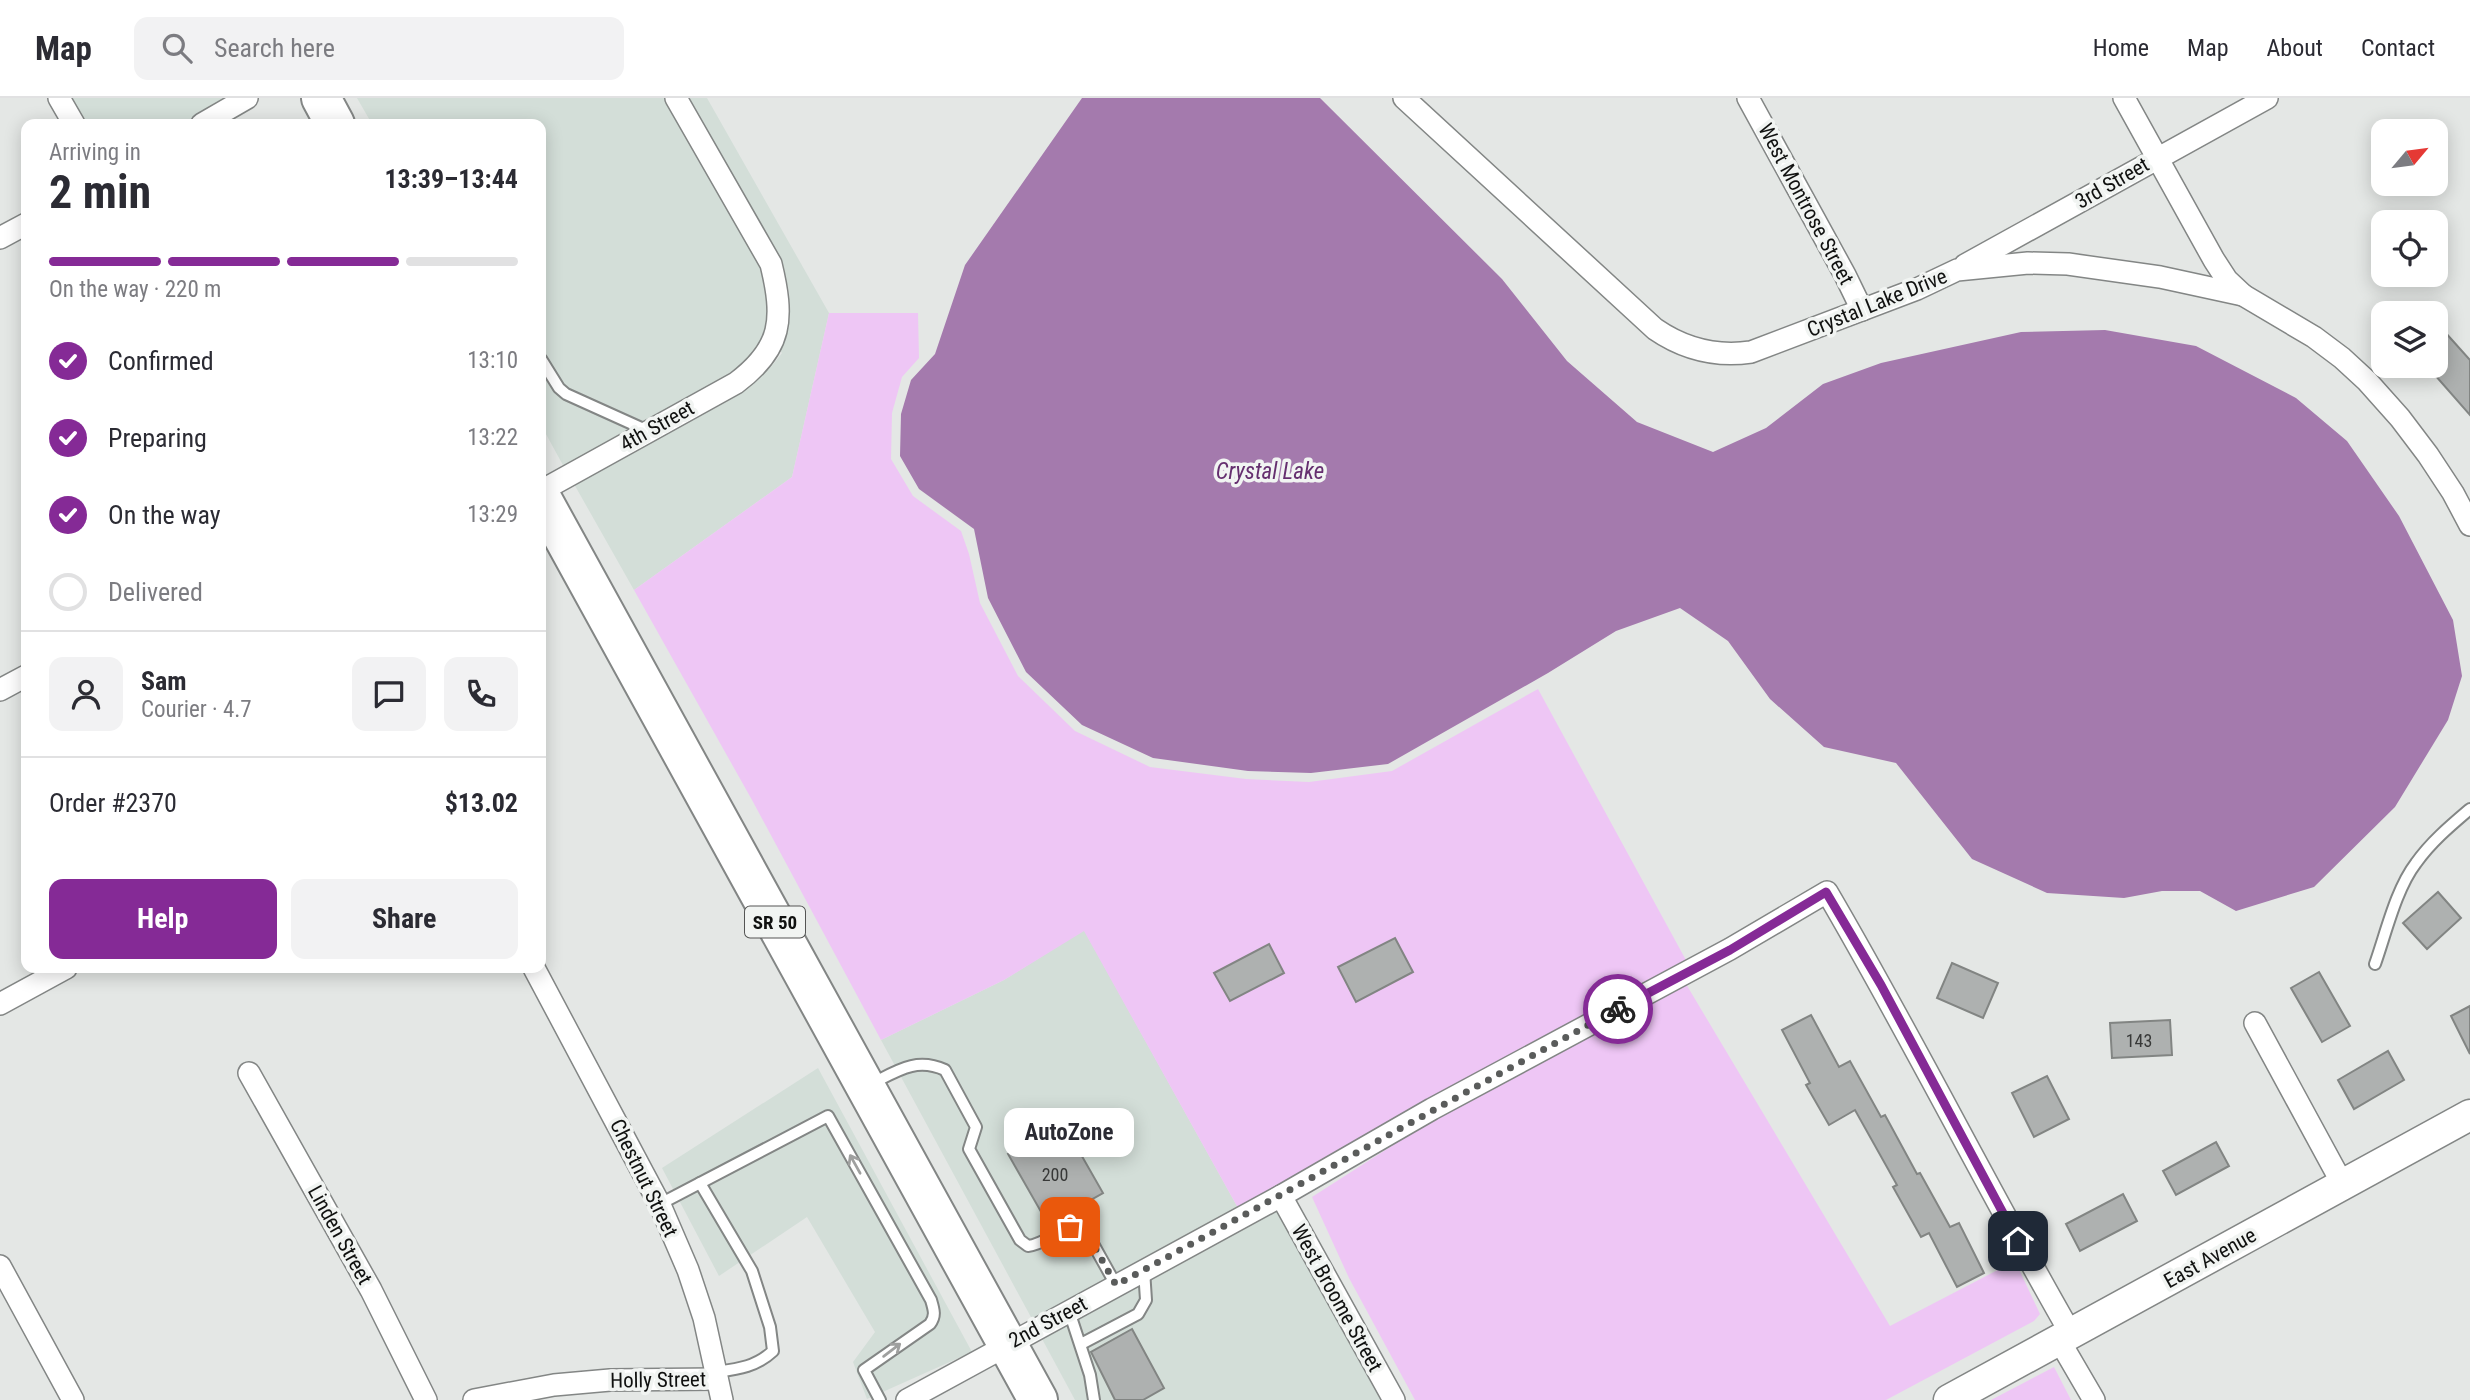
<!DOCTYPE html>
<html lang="en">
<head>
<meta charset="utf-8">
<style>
  :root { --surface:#fff; --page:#f2f2f3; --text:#2b2b33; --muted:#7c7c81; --line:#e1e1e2; --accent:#852a96 }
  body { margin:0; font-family:"Roboto Condensed",sans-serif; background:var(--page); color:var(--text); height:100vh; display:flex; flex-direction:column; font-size:26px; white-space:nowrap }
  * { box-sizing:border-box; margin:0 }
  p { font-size:23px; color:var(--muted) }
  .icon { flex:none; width:38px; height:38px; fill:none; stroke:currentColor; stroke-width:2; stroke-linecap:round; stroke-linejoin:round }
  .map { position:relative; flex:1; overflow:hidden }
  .details { position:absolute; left:21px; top:21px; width:525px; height:854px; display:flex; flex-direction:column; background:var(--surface); border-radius:14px; box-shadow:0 4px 18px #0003 }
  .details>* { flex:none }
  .needle { width:46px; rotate:61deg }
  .tools { position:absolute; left:2371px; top:21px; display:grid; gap:14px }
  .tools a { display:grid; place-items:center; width:77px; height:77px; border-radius:14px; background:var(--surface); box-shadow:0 4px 18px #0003; font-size:35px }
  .pin { position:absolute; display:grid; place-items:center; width:60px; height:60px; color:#fff; margin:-30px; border-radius:14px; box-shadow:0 4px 10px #0006 }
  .courier { position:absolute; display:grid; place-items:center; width:70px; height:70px; margin:-35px; border:5px solid #852a96; border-radius:50%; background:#fff; color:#222; box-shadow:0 2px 9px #0007 }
  .bubble { position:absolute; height:49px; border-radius:14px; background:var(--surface); box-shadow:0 4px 18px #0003; font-size:23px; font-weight:700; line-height:49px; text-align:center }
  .summary em { font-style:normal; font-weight:700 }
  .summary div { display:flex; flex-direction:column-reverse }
  .summary { display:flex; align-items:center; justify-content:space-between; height:119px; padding:0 28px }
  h1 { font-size:46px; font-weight:700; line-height:52px }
  .bar { display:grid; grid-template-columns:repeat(4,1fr); gap:10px 7px; align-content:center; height:84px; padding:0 28px }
  .bar i { height:9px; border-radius:5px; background:var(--line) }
  .bar .current { background:var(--accent) }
  .bar p { grid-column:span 4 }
  .line { display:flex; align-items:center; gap:18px; padding:0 28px; border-top:2px solid var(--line) }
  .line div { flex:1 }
  .round { display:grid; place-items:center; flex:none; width:74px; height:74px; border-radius:14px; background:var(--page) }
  ol { padding:0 28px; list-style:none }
  li { display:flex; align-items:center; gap:21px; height:77px }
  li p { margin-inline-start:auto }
  li .icon { padding:7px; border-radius:50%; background:var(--accent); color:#fff; stroke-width:4 }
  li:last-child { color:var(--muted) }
  li i { width:38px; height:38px; border:4px solid var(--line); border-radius:50% }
  .cta { display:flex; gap:14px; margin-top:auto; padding:14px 28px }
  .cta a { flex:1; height:80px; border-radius:14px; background:var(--accent); color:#fff; font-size:28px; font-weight:700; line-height:80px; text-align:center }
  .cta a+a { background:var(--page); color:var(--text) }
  header { display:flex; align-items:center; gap:42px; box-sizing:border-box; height:98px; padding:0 35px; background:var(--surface); border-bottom:2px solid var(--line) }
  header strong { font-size:33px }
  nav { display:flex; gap:38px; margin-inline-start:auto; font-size:24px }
  .search { width:490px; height:63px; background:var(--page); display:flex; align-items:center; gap:18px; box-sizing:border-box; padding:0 24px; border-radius:14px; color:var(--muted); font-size:26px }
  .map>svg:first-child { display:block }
</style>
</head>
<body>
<header>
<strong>Map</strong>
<div class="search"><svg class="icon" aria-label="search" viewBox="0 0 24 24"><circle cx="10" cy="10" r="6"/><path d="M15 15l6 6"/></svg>Search here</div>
<nav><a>Home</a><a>Map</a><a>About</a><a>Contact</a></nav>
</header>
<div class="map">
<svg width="2470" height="1302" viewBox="0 0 2470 1302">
  <rect width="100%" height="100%" fill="#e4e7e5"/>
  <g fill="#d3ded8">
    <polygon points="72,0 228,0 182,26 86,26"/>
    <polygon points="357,0 664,0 761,170 768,199 768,223 765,238 758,252 744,267 731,277 564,369 541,327 541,26 372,26"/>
    <polygon points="689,0 707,0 829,215 792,379 634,492 574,386 740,294 757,281 769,269 771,269 782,255 780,253 786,241 790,221 789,193 780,160"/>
    <polygon points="1084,832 1238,1110 1032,1221 881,942 1004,882"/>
    <polygon points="818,970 972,1254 867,1301 853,1264 875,1234 807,1119 719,1178 662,1070"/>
    <polygon points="1276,1112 1381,1302 1075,1302 1041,1239"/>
  </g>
  <g fill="#eec6f5">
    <polygon points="829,215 918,215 919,260 902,279 892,315 891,361 913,398 961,433 969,456 980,505 1018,578 1075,633 1150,669 1246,681 1309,684 1392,673 1538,591 1687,864 1238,1110 1084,833 1004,882 881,942 752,702 634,492 792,379"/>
    <polygon points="1686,886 1890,1228 2015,1163 2040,1216 2034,1223 1886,1302 1415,1302 1349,1180 1312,1099 1437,1019"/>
    <polygon points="2054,1269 2071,1302 1991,1302"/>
  </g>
  <polygon fill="#a47aad" points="1082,0 1320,0 1502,181 1567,263 1637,324 1713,354 1766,330 1823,286 1881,265 2021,234 2105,232 2196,248 2296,300 2347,343 2399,418 2453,522 2462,578 2448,622 2395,709 2314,789 2236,813 2200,793 2162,793 2124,800 2047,795 1972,761 1896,665 1824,649 1770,601 1728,543 1680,510 1616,533 1548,575 1388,666 1311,675 1248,673 1153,660 1082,627 1026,574 988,500 974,431 919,391 900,358 901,316 911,282 935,256 965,167"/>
  <g fill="#aeb1b0" stroke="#828583" stroke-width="2">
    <polygon points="2444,233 2470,262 2470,317 2427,268 2436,268 2436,240"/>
    <polygon points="2438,794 2461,820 2427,851 2403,825"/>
    <polygon points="1395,840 1413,874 1356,904 1338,869"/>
    <polygon points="1269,846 1284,875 1230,903 1214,875"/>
    <polygon points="1952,865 1998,885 1983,920 1937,900"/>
    <polygon points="2319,874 2350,928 2322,944 2291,890"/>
    <polygon points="2470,908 2470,956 2451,918"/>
    <polygon points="1811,917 1839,969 1850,963 1881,1019 1885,1017 1917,1076 1920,1075 1950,1129 1959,1125 1984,1175 1957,1189 1929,1135 1921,1139 1893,1089 1897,1087 1855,1012 1829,1027 1806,987 1810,985 1782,932"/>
    <polygon points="2170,922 2172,957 2112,960 2110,925"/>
    <polygon points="2388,953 2404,982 2354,1011 2338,982"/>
    <polygon points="2047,978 2069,1021 2034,1039 2012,995"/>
    <polygon points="1063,1025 1103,1095 1048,1126 1008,1056"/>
    <polygon points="2216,1044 2229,1068 2176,1097 2163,1073"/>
    <polygon points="2123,1096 2137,1123 2080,1153 2066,1126"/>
    <polygon points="1132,1231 1164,1290 1143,1302 1115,1302 1091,1254"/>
  </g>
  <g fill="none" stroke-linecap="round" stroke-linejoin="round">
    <defs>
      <g id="lane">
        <polyline points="541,261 559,290 566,296 648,333"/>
        <path d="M2375,866c11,-31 21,-75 41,-101 15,-21 34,-37 54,-54"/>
        <path d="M871,986c26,-13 45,-27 74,-14l31,57 -7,22 51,91 8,6c18,-2 31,-18 49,-20l10,7 29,52"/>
        <path d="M700,1085l52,88 18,56 3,24c-17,16 -35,18 -57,21"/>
        <path d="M660,1106l168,-88 103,184c3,10 5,16 -1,24l-66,46 16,30"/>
        <polyline points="1069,1213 1090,1277 1094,1302"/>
        <polyline points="1081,1246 1138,1216 1146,1202 1144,1172"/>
      </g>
      <g id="street">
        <polyline points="59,0 74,26"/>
        <path d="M1404,0l251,231c29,20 61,28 96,23l166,-63 40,-19 71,-7 40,1 92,13 83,18 71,42 28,21 25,23 33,37 28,37 25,38 17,32"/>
        <polyline points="1748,0 1845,177 1862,212"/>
        <polyline points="2124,0 2214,162 2227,182 2243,197"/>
        <polyline points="202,26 247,0"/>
        <polyline points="0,140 26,126"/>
        <polyline points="1965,167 2267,0"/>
        <path d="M541,393l195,-108c47,-35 48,-65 35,-119l-95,-166"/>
        <polyline points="0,592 26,578"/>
        <polyline points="534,870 660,1107 688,1172 704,1220 722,1302"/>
        <polyline points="0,906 66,870"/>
        <polyline points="2255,925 2343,1087"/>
        <polyline points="249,975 371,1192 426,1302"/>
        <polyline points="1281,1098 1394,1302"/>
        <polyline points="0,1168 73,1302"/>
        <polyline points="2059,1242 2094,1302"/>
        <polyline points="474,1302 554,1287 610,1282 717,1281"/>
        <path d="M907,1302l374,-204 151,-87 298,-160 97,-57c85,145 160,296 244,442"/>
      </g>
      <polyline id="secondary" points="1949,1302 2470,1017"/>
      <g id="highway">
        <polyline points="321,0 335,26"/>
        <polyline points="541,399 1038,1302"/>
      </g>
    </defs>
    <use href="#lane" stroke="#838685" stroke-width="14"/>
    <use href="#street" stroke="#838685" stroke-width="24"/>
    <use href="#secondary" stroke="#838685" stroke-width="33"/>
    <use href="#highway" stroke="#838685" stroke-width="42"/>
    <use href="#lane" stroke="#fff" stroke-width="10"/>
    <use href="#street" stroke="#fff" stroke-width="21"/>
    <use href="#secondary" stroke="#fff" stroke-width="30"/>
    <use href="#highway" stroke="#fff" stroke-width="38"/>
  </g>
  <defs><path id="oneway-shaft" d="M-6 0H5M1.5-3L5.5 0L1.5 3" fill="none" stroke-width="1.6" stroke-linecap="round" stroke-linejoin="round" transform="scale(1.75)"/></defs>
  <g stroke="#9fa09f">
    <use href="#oneway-shaft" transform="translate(855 1066) rotate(-119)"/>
    <use href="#oneway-shaft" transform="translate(892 1252) rotate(-37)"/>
  </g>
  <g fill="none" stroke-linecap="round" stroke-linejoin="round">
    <path stroke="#5a5c5b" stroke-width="7" stroke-dasharray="0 12.6" d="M1070,1129l7,-1 10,7 29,52c168,-91 334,-185 502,-276"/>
    <polyline stroke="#852a96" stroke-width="9" points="1618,911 1730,852 1826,794 1881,887 2018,1143"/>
  </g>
  <g text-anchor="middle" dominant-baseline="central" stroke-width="7" stroke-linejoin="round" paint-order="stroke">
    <g font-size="18" fill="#383938">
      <text x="2139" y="942">143</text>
      <text x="1055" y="1076">200</text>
    </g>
    <rect fill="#f1f4f2" stroke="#545554" stroke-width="2" x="745" y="808.5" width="60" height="31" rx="5"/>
    <g font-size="19" font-weight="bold" fill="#101110">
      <text x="775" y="824">SR 50</text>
    </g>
    <g font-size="21" fill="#101110" stroke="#f1f4f2">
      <text transform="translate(2112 85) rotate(-30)">3rd Street</text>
      <text transform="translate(1806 106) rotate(62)">West Montrose Street</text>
      <text transform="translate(1877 205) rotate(-22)">Crystal Lake Drive</text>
      <text transform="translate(657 328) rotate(-29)">4th Street</text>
      <text transform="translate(644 1080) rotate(64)">Chestnut Street</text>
      <text transform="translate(340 1137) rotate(61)">Linden Street</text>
      <text transform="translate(2210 1160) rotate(-29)">East Avenue</text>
      <text transform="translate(1337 1200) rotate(61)">West Broome Street</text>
      <text transform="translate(1048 1224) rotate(-28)">2nd Street</text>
      <text transform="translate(658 1282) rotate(-1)">Holly Street</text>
    </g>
    <g font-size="23" font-style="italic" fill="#652f6f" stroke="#f1f4f2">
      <text x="1270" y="373">Crystal Lake</text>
    </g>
  </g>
</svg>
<div class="tools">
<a><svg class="needle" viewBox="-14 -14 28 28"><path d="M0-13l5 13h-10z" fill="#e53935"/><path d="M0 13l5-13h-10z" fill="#7c7c81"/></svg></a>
<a><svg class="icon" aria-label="locate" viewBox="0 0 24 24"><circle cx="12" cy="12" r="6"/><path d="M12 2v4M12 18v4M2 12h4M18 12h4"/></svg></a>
<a><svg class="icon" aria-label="layers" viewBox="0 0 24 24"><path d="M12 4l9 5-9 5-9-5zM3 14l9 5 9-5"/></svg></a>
</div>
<div class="pin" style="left:1070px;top:1129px;background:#ea580c"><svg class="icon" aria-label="bag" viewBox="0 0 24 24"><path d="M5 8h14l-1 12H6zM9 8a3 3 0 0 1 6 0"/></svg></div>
<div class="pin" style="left:2018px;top:1143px;background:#1f2937"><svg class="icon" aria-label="home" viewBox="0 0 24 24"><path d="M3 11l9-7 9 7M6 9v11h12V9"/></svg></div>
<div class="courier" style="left:1618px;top:911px"><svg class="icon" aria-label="bike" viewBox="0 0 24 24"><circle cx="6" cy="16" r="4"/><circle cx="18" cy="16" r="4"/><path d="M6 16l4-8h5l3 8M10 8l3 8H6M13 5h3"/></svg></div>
<div class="bubble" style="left:1004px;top:1010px;width:130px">AutoZone</div>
<section class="details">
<div class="summary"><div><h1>2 min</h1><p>Arriving in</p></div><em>13:39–13:44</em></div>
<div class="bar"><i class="current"></i><i class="current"></i><i class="current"></i><i></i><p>On the way · 220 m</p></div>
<ol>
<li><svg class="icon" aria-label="check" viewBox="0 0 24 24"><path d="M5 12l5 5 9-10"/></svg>Confirmed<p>13:10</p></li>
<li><svg class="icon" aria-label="check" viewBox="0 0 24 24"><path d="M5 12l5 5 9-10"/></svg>Preparing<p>13:22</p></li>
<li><svg class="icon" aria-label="check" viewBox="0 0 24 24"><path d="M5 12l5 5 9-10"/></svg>On the way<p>13:29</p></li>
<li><i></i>Delivered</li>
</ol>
<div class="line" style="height:126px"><a class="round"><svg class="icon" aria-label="person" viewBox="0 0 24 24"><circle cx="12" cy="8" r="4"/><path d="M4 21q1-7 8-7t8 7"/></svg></a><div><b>Sam</b><p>Courier · 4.7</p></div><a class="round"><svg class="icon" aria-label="chat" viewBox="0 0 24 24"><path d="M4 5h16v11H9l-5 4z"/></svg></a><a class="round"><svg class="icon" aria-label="phone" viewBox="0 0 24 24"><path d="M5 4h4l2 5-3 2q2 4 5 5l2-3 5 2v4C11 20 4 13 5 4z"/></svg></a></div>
<div class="line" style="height:91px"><div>Order #2370</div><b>$13.02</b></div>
<div class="cta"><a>Help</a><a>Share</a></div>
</section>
</div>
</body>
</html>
